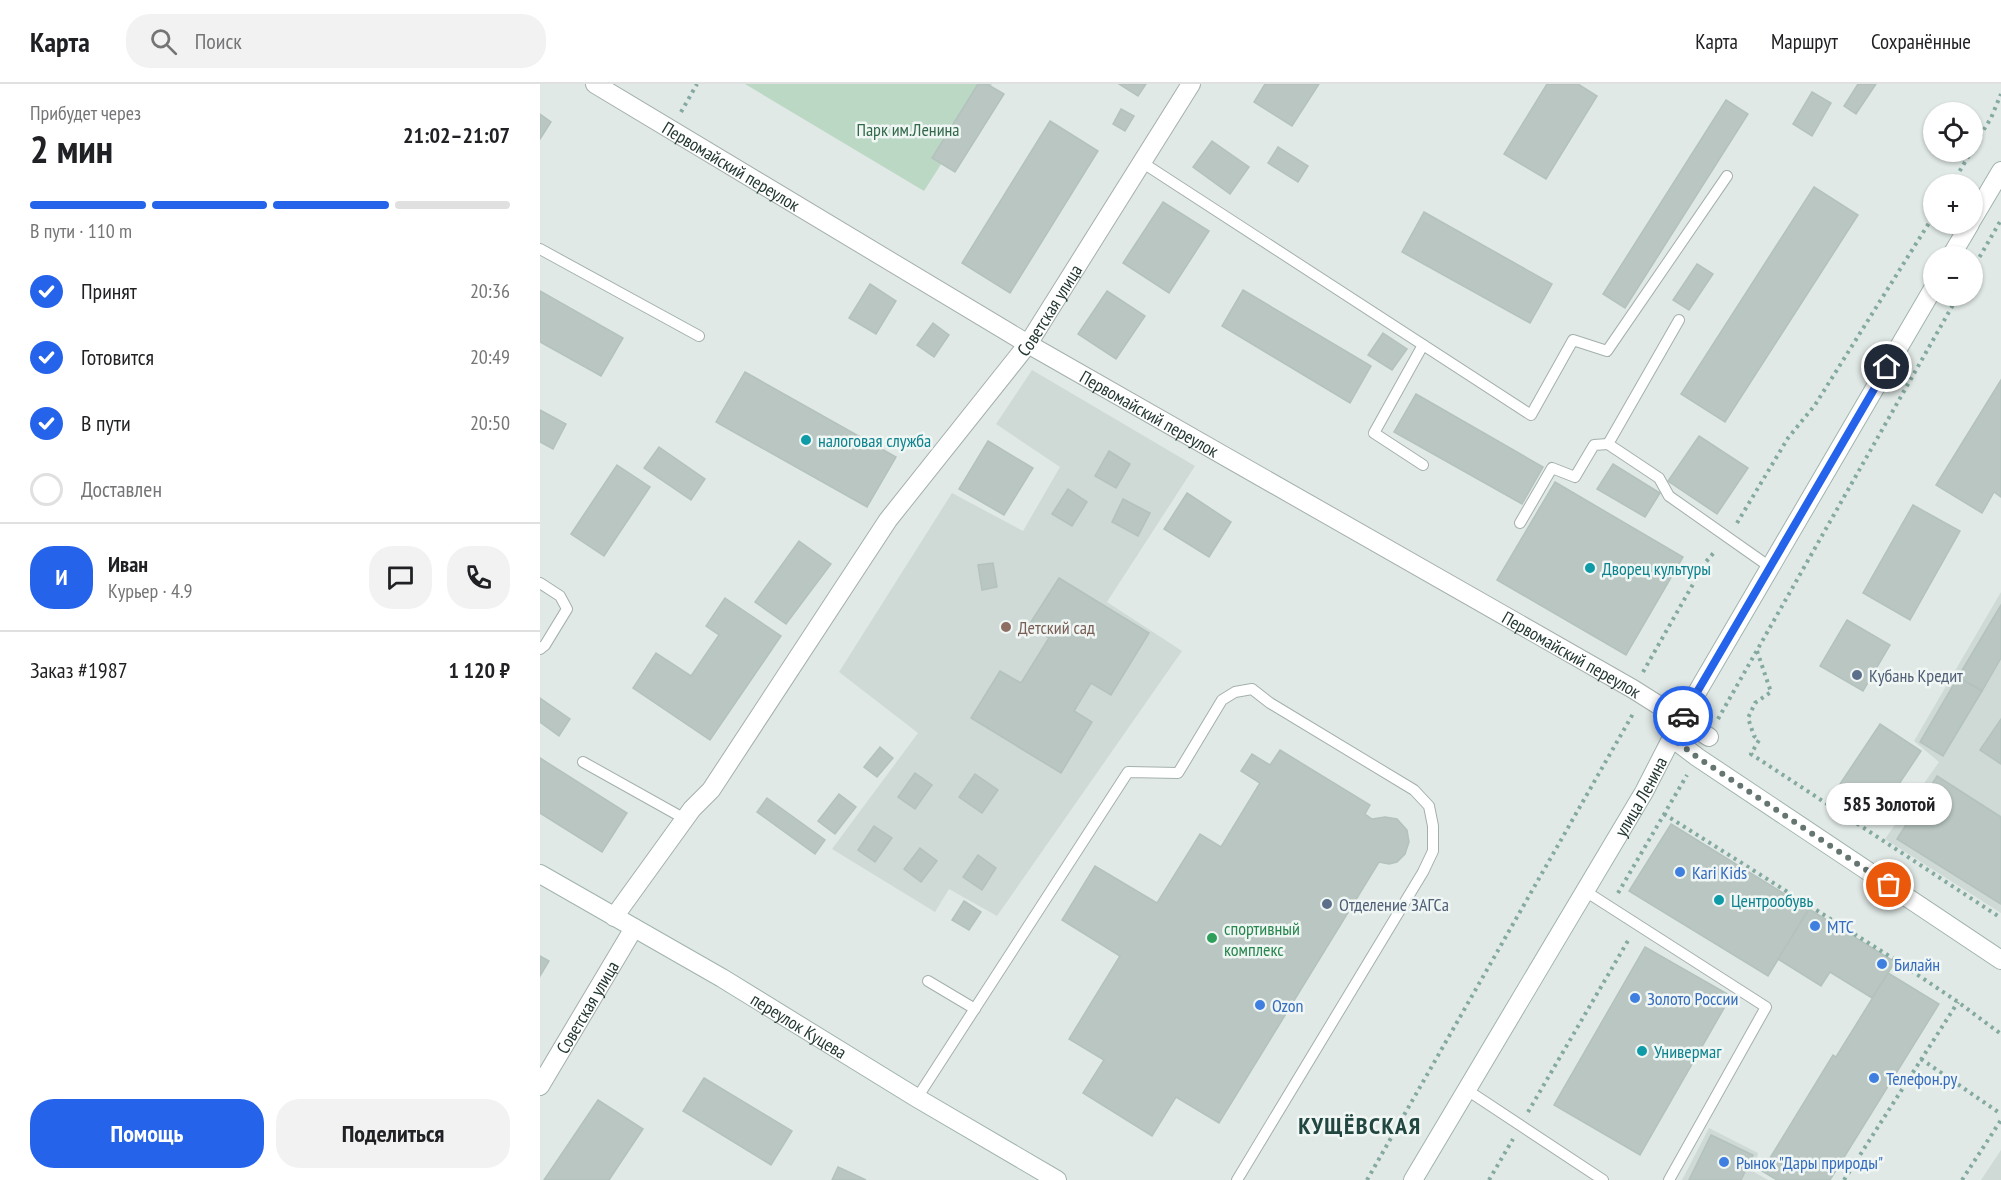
<!DOCTYPE html>
<html lang="ru">
<head>
<meta charset="utf-8">
<style>
  :root { --surface:#fff; --page:#f2f2f2; --text:#202124; --muted:#757577; --line:#e0e0e0; --accent:#2563eb }
  body { margin:0; font-family:"PT Sans Narrow",sans-serif; background:var(--page); color:var(--text); height:100vh; display:flex; flex-direction:column; font-size:22px; white-space:nowrap }
  * { box-sizing:border-box; margin:0 }
  p { font-size:20px; color:var(--muted) }
  .icon { flex:none; width:33px; height:33px; fill:none; stroke:currentColor; stroke-width:2; stroke-linecap:round; stroke-linejoin:round }
  .map { position:relative; flex:1; overflow:hidden }
  .sheet { display:flex; flex-direction:column; background:var(--surface); width:540px }
  .sheet>* { flex:none }
  .fabs { position:absolute; left:1383px; top:18px; display:grid; gap:12px }
  .fabs a { display:grid; place-items:center; width:60px; height:60px; border-radius:50%; background:var(--surface); box-shadow:0 2px 4px #0004; font-size:30px }
  .pin { position:absolute; display:grid; place-items:center; width:51px; height:51px; color:#fff; margin:-26px; border:3px solid #fff; border-radius:50%; box-shadow:0 2px 6px #0007 }
  .courier { position:absolute; display:grid; place-items:center; width:60px; height:60px; margin:-30px; border:4px solid #2563eb; border-radius:50%; background:#fff; color:#222; box-shadow:0 2px 8px #0007 }
  .bubble { position:absolute; height:42px; border-radius:21px; background:var(--surface); box-shadow:0 2px 4px #0004; font-size:20px; font-weight:700; line-height:42px; text-align:center }
  .overview em { font-style:normal; font-weight:700 }
  .overview div { display:flex; flex-direction:column-reverse }
  .overview { display:flex; align-items:center; justify-content:space-between; height:102px; padding:0 30px }
  h1 { font-size:39px; font-weight:700; line-height:45px }
  .bar { display:grid; grid-template-columns:repeat(4,1fr); gap:9px 6px; align-content:center; height:72px; padding:0 30px }
  .bar i { height:8px; border-radius:4px; background:var(--line) }
  .bar .current { background:var(--accent) }
  .bar p { grid-column:span 4 }
  .line { display:flex; align-items:center; gap:15px; padding:0 30px; border-top:2px solid var(--line) }
  .line div { flex:1 }
  .round { display:grid; place-items:center; flex:none; width:63px; height:63px; border-radius:24px; background:var(--page) }
  ol { padding:0 30px; list-style:none }
  li { display:flex; align-items:center; gap:18px; height:66px }
  li p { margin-inline-start:auto }
  li .icon { padding:6px; border-radius:50%; background:var(--accent); color:#fff; stroke-width:4 }
  li:last-child { color:var(--muted) }
  li i { width:33px; height:33px; border:3px solid var(--line); border-radius:50% }
  .action { display:flex; gap:12px; margin-top:auto; padding:12px 30px }
  .action a { flex:1; height:69px; border-radius:24px; background:var(--accent); color:#fff; font-size:24px; font-weight:700; line-height:69px; text-align:center }
  .action a+a { background:var(--page); color:var(--text) }
  header { display:flex; align-items:center; gap:36px; box-sizing:border-box; height:84px; padding:0 30px; background:var(--surface); border-bottom:2px solid var(--line) }
  header strong { font-size:28px }
  nav { display:flex; gap:33px; margin-inline-start:auto; font-size:21px }
  .search { width:420px; height:54px; background:var(--page); display:flex; align-items:center; gap:15px; box-sizing:border-box; padding:0 21px; border-radius:24px; color:var(--muted); font-size:22px }
  main { display:flex; flex:1; min-height:0 }
  .map>svg:first-child { display:block }
</style>
</head>
<body>
<header>
<strong>Карта</strong>
<div class="search"><svg class="icon" aria-label="search" viewBox="0 0 24 24"><circle cx="10" cy="10" r="6"/><path d="M15 15l6 6"/></svg>Поиск</div>
<nav><a>Карта</a><a>Маршрут</a><a>Сохранённые</a></nav>
</header>
<main>
<section class="sheet">
<div class="overview"><div><h1>2 мин</h1><p>Прибудет через</p></div><em>21:02–21:07</em></div>
<div class="bar"><i class="current"></i><i class="current"></i><i class="current"></i><i></i><p>В пути · 110 m</p></div>
<ol>
<li><svg class="icon" aria-label="check" viewBox="0 0 24 24"><path d="M5 12l5 5 9-10"/></svg>Принят<p>20:36</p></li>
<li><svg class="icon" aria-label="check" viewBox="0 0 24 24"><path d="M5 12l5 5 9-10"/></svg>Готовится<p>20:49</p></li>
<li><svg class="icon" aria-label="check" viewBox="0 0 24 24"><path d="M5 12l5 5 9-10"/></svg>В пути<p>20:50</p></li>
<li><i></i>Доставлен</li>
</ol>
<div class="line" style="height:108px"><b class="round" style="background:var(--accent);color:#fff">И</b><div><b>Иван</b><p>Курьер · 4.9</p></div><a class="round"><svg class="icon" aria-label="chat" viewBox="0 0 24 24"><path d="M4 5h16v11H9l-5 4z"/></svg></a><a class="round"><svg class="icon" aria-label="phone" viewBox="0 0 24 24"><path d="M5 4h4l2 5-3 2q2 4 5 5l2-3 5 2v4C11 20 4 13 5 4z"/></svg></a></div>
<div class="line" style="height:78px"><div>Заказ #1987</div><b>1 120 ₽</b></div>
<div class="action"><a>Помощь</a><a>Поделиться</a></div>
</section>
<div class="map">
<svg width="1461" height="1096" viewBox="0 0 1461 1096">
  <rect width="100%" height="100%" fill="#e0e9e6"/>
  <g fill="#cfd9d5">
    <polygon points="492,286 655,382 567,518 642,567 457,832 409,805 395,828 292,765 378,649 299,588 412,409 483,447 520,383 456,340"/>
    <polygon points="1461,508 1461,829 1345,755 1399,678 1374,657"/>
    <polygon points="1169,1044 1218,1069 1214,1088 1228,1096 1142,1096"/>
    <polygon points="1461,1066 1461,1096 1441,1096"/>
  </g>
  <polygon fill="#bbd8c5" points="205,0 452,0 384,107"/>
  <g fill="#b9c6c2" stroke="#b4c2bd" stroke-width="1.5">
    <polygon points="438,0 447,0 464,10 415,88 392,74"/>
    <polygon points="579,0 606,0 598,12"/>
    <polygon points="725,0 779,0 752,42 714,18"/>
    <polygon points="1007,0 1038,0 1057,12 1006,95 964,70"/>
    <polygon points="1318,0 1336,0 1316,30 1304,22"/>
    <polygon points="1272,8 1291,19 1272,52 1253,40"/>
    <polygon points="1186,16 1208,30 1085,224 1063,210"/>
    <polygon points="581,25 594,32 585,47 573,40"/>
    <polygon points="0,30 11,38 0,55"/>
    <polygon points="510,37 558,67 470,209 422,179"/>
    <polygon points="672,57 709,83 690,110 653,83"/>
    <polygon points="738,63 768,82 758,98 728,79"/>
    <polygon points="1274,103 1318,131 1185,338 1141,310"/>
    <polygon points="623,118 669,147 629,209 583,179"/>
    <polygon points="884,128 1012,200 990,239 862,168"/>
    <polygon points="1157,180 1173,190 1149,226 1133,216"/>
    <polygon points="330,200 356,217 336,250 309,234"/>
    <polygon points="703,206 831,282 810,319 682,242"/>
    <polygon points="0,207 83,254 61,292 0,258"/>
    <polygon points="567,207 605,232 576,275 538,250"/>
    <polygon points="393,239 409,251 394,273 377,261"/>
    <polygon points="843,249 867,265 852,286 828,271"/>
    <polygon points="205,288 356,373 327,423 176,338"/>
    <polygon points="1461,296 1461,413 1454,408 1442,429 1396,401"/>
    <polygon points="876,310 1003,383 982,420 854,348"/>
    <polygon points="0,326 26,340 13,365 0,358"/>
    <polygon points="1159,352 1208,384 1177,430 1128,397"/>
    <polygon points="448,357 493,384 464,431 419,405"/>
    <polygon points="119,363 165,395 151,416 104,384"/>
    <polygon points="569,367 590,380 576,404 555,392"/>
    <polygon points="1073,380 1120,409 1105,433 1057,405"/>
    <polygon points="77,381 110,403 64,472 31,450"/>
    <polygon points="1015,398 1143,473 1086,571 957,496"/>
    <polygon points="528,405 547,418 532,442 512,430"/>
    <polygon points="647,409 691,438 669,473 624,445"/>
    <polygon points="583,415 610,429 598,452 572,438"/>
    <polygon points="1373,421 1420,447 1370,536 1323,509"/>
    <polygon points="259,457 291,480 246,540 215,518"/>
    <polygon points="453,479 457,503 442,506 438,481"/>
    <polygon points="519,494 609,549 571,611 551,599 534,627 552,638 521,689 431,634 460,587 481,599 509,554 489,541"/>
    <polygon points="185,514 241,552 170,656 93,604 116,569 151,592 179,551 166,542"/>
    <polygon points="1461,521 1461,574 1442,607 1418,593"/>
    <polygon points="1307,536 1350,561 1323,607 1280,582"/>
    <polygon points="1418,593 1442,607 1403,672 1380,658"/>
    <polygon points="0,614 30,635 19,652 0,638"/>
    <polygon points="1461,635 1461,680 1440,666"/>
    <polygon points="1340,640 1381,667 1335,736 1294,709"/>
    <polygon points="340,663 353,674 337,693 324,683"/>
    <polygon points="740,666 830,721 825,730 832,735 845,733 857,735 867,746 869,758 865,770 857,778 849,780 839,778 679,1039 636,1013 612,1052 543,1009 564,976 529,955 580,872 522,836 555,782 617,819 660,750 681,763 720,699 701,687 712,670 730,681"/>
    <polygon points="0,674 87,729 62,768 0,729"/>
    <polygon points="375,689 392,701 375,725 358,713"/>
    <polygon points="435,690 458,706 442,729 419,713"/>
    <polygon points="1397,692 1461,733 1461,820 1357,755"/>
    <polygon points="299,710 316,723 295,750 278,737"/>
    <polygon points="227,714 285,756 275,770 217,728"/>
    <polygon points="1131,740 1269,825 1228,892 1089,807"/>
    <polygon points="334,742 352,754 335,778 318,766"/>
    <polygon points="380,764 397,777 381,798 364,785"/>
    <polygon points="438,771 456,784 442,806 423,793"/>
    <polygon points="424,817 441,828 429,846 412,836"/>
    <polygon points="1269,825 1355,878 1332,914 1290,888 1281,902 1238,875"/>
    <polygon points="1105,863 1191,912 1100,1071 1014,1021"/>
    <polygon points="0,872 9,877 0,892"/>
    <polygon points="1348,889 1399,920 1290,1096 1237,1096 1222,1087 1293,971 1296,973"/>
    <polygon points="164,994 252,1047 231,1081 143,1027"/>
    <polygon points="58,1016 103,1045 69,1096 4,1096"/>
    <polygon points="1171,1051 1213,1071 1201,1096 1149,1096"/>
    <polygon points="298,1083 326,1096 292,1096"/>
  </g>
  <g fill="none" stroke-linecap="round" stroke-linejoin="round">
    <defs>
      <g id="lane">
        <polyline points="603,79 991,331 1033,256 1067,267 1187,92"/>
        <polyline points="0,165 159,252"/>
        <polyline points="1139,236 1068,360 1119,394 1129,412 1230,483"/>
        <polyline points="883,261 834,349 883,381"/>
        <polyline points="980,439 1012,384 1035,393 1054,361 1068,360"/>
        <polyline points="0,499 20,512 27,525 5,561 0,565"/>
        <polyline points="43,678 145,735"/>
        <polyline points="1045,807 1226,923 1129,1096"/>
        <polyline points="388,897 435,925"/>
        <polyline points="927,1006 1063,1096"/>
        <polyline points="377,1014 588,688 638,689 682,616 695,608 712,605 730,619 874,706 889,722 893,742 893,767 883,788 697,1096"/>
      </g>
      <g id="street">
        <path id="s1" d="M55,0l433,260 605,345 76,48"/>
        <path id="s2" d="M74,833l78,-108 19,-19 177,-270 140,-176 163,-260"/>
        <path id="s3" d="M0,1002l94,-158"/>
      </g>
      <g id="secondary">
        <polyline points="1432,136 1461,87"/>
        <polyline points="1411,172 1430,140"/>
        <polyline points="1132,654 1157,673 1461,876"/>
        <path id="s4" d="M0,790l182,104 195,120 140,82"/>
        <path id="s5" d="M873,1096l231,-388 38,-74 252,-431"/>
      </g>
    </defs>
    <use href="#lane" stroke="#a4b0ad" stroke-width="12"/>
    <use href="#street" stroke="#a4b0ad" stroke-width="20"/>
    <use href="#secondary" stroke="#a1b3ae" stroke-width="20"/>
    <g stroke="#84a9a0" stroke-width="4" stroke-dasharray="3 4.5" stroke-linecap="butt">
      <polyline points="141,28 157,0"/>
      <polyline points="1432,65 1451,34 1461,10"/>
      <polyline points="1412,100 1431,68"/>
      <polyline points="1432,186 1461,136"/>
      <polyline points="1197,439 1248,354 1275,321 1394,131"/>
      <polyline points="1217,567 1231,608 1215,619 1208,634 1214,652 1219,656 1211,670 1461,834"/>
      <polyline points="1103,588 1165,479 1176,466"/>
      <polyline points="1178,635 1418,212"/>
      <polyline points="1124,730 1354,875 1418,918 1461,950"/>
      <polyline points="1078,809 1147,691"/>
      <polyline points="1381,975 1461,1030"/>
      <polyline points="988,1028 1089,855"/>
      <polyline points="827,1096 1094,628"/>
      <polyline points="949,1096 973,1055"/>
      <polyline points="1304,1096 1418,918"/>
      <polyline points="1422,1096 1461,1036"/>
    </g>
    <use href="#lane" stroke="#fff" stroke-width="10"/>
    <use href="#street" stroke="#fff" stroke-width="18"/>
    <use href="#secondary" stroke="#fff" stroke-width="18"/>
  </g>
  <g fill="none" stroke-linecap="round" stroke-linejoin="round">
    <polyline stroke="#657572" stroke-width="6" stroke-dasharray="0 10.8" points="1143,632 1132,654 1157,673 1349,801"/>
    <polyline stroke="#2563eb" stroke-width="8" points="1143,632 1347,283"/>
  </g>
  <g fill="#0f9aa8" stroke="#f0f6f4" stroke-width="2">
    <circle cx="266" cy="356" r="6"/>
    <circle cx="1050" cy="484" r="6"/>
    <circle cx="1179" cy="816" r="6"/>
    <circle cx="1102" cy="967" r="6"/>
  </g>
  <circle fill="#8d6e63" stroke="#f0f6f4" stroke-width="2" cx="466" cy="543" r="6"/>
  <g fill="#5c6f8a" stroke="#f0f6f4" stroke-width="2">
    <circle cx="1317" cy="591" r="6"/>
    <circle cx="787" cy="820" r="6"/>
  </g>
  <g fill="#3f7fe0" stroke="#f0f6f4" stroke-width="2">
    <circle cx="1140" cy="788" r="6"/>
    <circle cx="1275" cy="842" r="6"/>
    <circle cx="1342" cy="880" r="6"/>
    <circle cx="1095" cy="914" r="6"/>
    <circle cx="720" cy="921" r="6"/>
    <circle cx="1334" cy="994" r="6"/>
    <circle cx="1184" cy="1078" r="6"/>
  </g>
  <circle fill="#2e9e5b" stroke="#f0f6f4" stroke-width="2" cx="672" cy="854" r="6"/>
  <g text-anchor="middle" dominant-baseline="central" stroke-width="5" stroke-linejoin="round" paint-order="stroke">
    <g font-size="18" fill="#32694b" stroke="#f0f6f4">
      <text x="368" y="45">Парк им.Ленина</text>
    </g>
    <g font-size="18" fill="#233733" stroke="#f0f6f4">
      <text stroke="none"><textPath href="#s1" startOffset="159">Первомайский переулок</textPath></text>
      <text stroke="none"><textPath href="#s2" startOffset="748">Советская улица</textPath></text>
      <text stroke="none"><textPath href="#s1" startOffset="645">Первомайский переулок</textPath></text>
      <text stroke="none"><textPath href="#s1" startOffset="1131">Первомайский переулок</textPath></text>
      <text stroke="none"><textPath href="#s5" startOffset="446">улица Ленина</textPath></text>
      <text stroke="none"><textPath href="#s3" startOffset="92">Советская улица</textPath></text>
      <text stroke="none"><textPath href="#s4" startOffset="300">переулок Куцева</textPath></text>
    </g>
    <g font-size="18" fill="#0d838f" stroke="#f0f6f4" text-anchor="start">
      <text x="278" y="356">налоговая служба</text>
      <text x="1062" y="484">Дворец культуры</text>
      <text x="1191" y="816">Центрообувь</text>
      <text x="1114" y="967">Универмаг</text>
    </g>
    <g font-size="18" fill="#785e54" stroke="#f0f6f4" text-anchor="start">
      <text x="478" y="543">Детский сад</text>
    </g>
    <g font-size="18" fill="#4e5e75" stroke="#f0f6f4" text-anchor="start">
      <text x="1329" y="591">Кубань Кредит</text>
      <text x="799" y="820">Отделение ЗАГСа</text>
    </g>
    <g font-size="18" fill="#366cbe" stroke="#f0f6f4" text-anchor="start">
      <text x="1152" y="788">Kari Kids</text>
      <text x="1287" y="842">МТС</text>
      <text x="1354" y="880">Билайн</text>
      <text x="1107" y="914">Золото России</text>
      <text x="732" y="921">Ozon</text>
      <text x="1346" y="994">Телефон.ру</text>
      <text x="1196" y="1078">Рынок "Дары природы"</text>
    </g>
    <g font-size="18" fill="#27864d" stroke="#f0f6f4" text-anchor="start">
      <text x="684" y="844">спортивный<tspan x="684" dy="21">комплекс</tspan></text>
    </g>
    <g font-size="24" font-weight="bold" letter-spacing="1.5" fill="#224740" stroke="#f0f6f4">
      <text x="820" y="1041">КУЩЁВСКАЯ</text>
    </g>
  </g>
</svg>
<div class="fabs">
<a><svg class="icon" aria-label="locate" viewBox="0 0 24 24"><circle cx="12" cy="12" r="6"/><path d="M12 2v4M12 18v4M2 12h4M18 12h4"/></svg></a>
<a>+</a>
<a>−</a>
</div>
<div class="pin" style="left:1349px;top:801px;background:#ea580c"><svg class="icon" aria-label="bag" viewBox="0 0 24 24"><path d="M5 8h14l-1 12H6zM9 8a3 3 0 0 1 6 0"/></svg></div>
<div class="pin" style="left:1347px;top:283px;background:#1f2937"><svg class="icon" aria-label="home" viewBox="0 0 24 24"><path d="M3 11l9-7 9 7M6 9v11h12V9"/></svg></div>
<div class="courier" style="left:1143px;top:632px"><svg class="icon" aria-label="car" viewBox="0 0 24 24"><path d="M5 17H2v-5l4-1 3-4h7l3 4 3 1v5h-3M9 17h6M6 11h13"/><circle cx="7" cy="17" r="2"/><circle cx="17" cy="17" r="2"/></svg></div>
<div class="bubble" style="left:1286px;top:699px;width:126px">585 Золотой</div>
</div>
</main>
</body>
</html>
